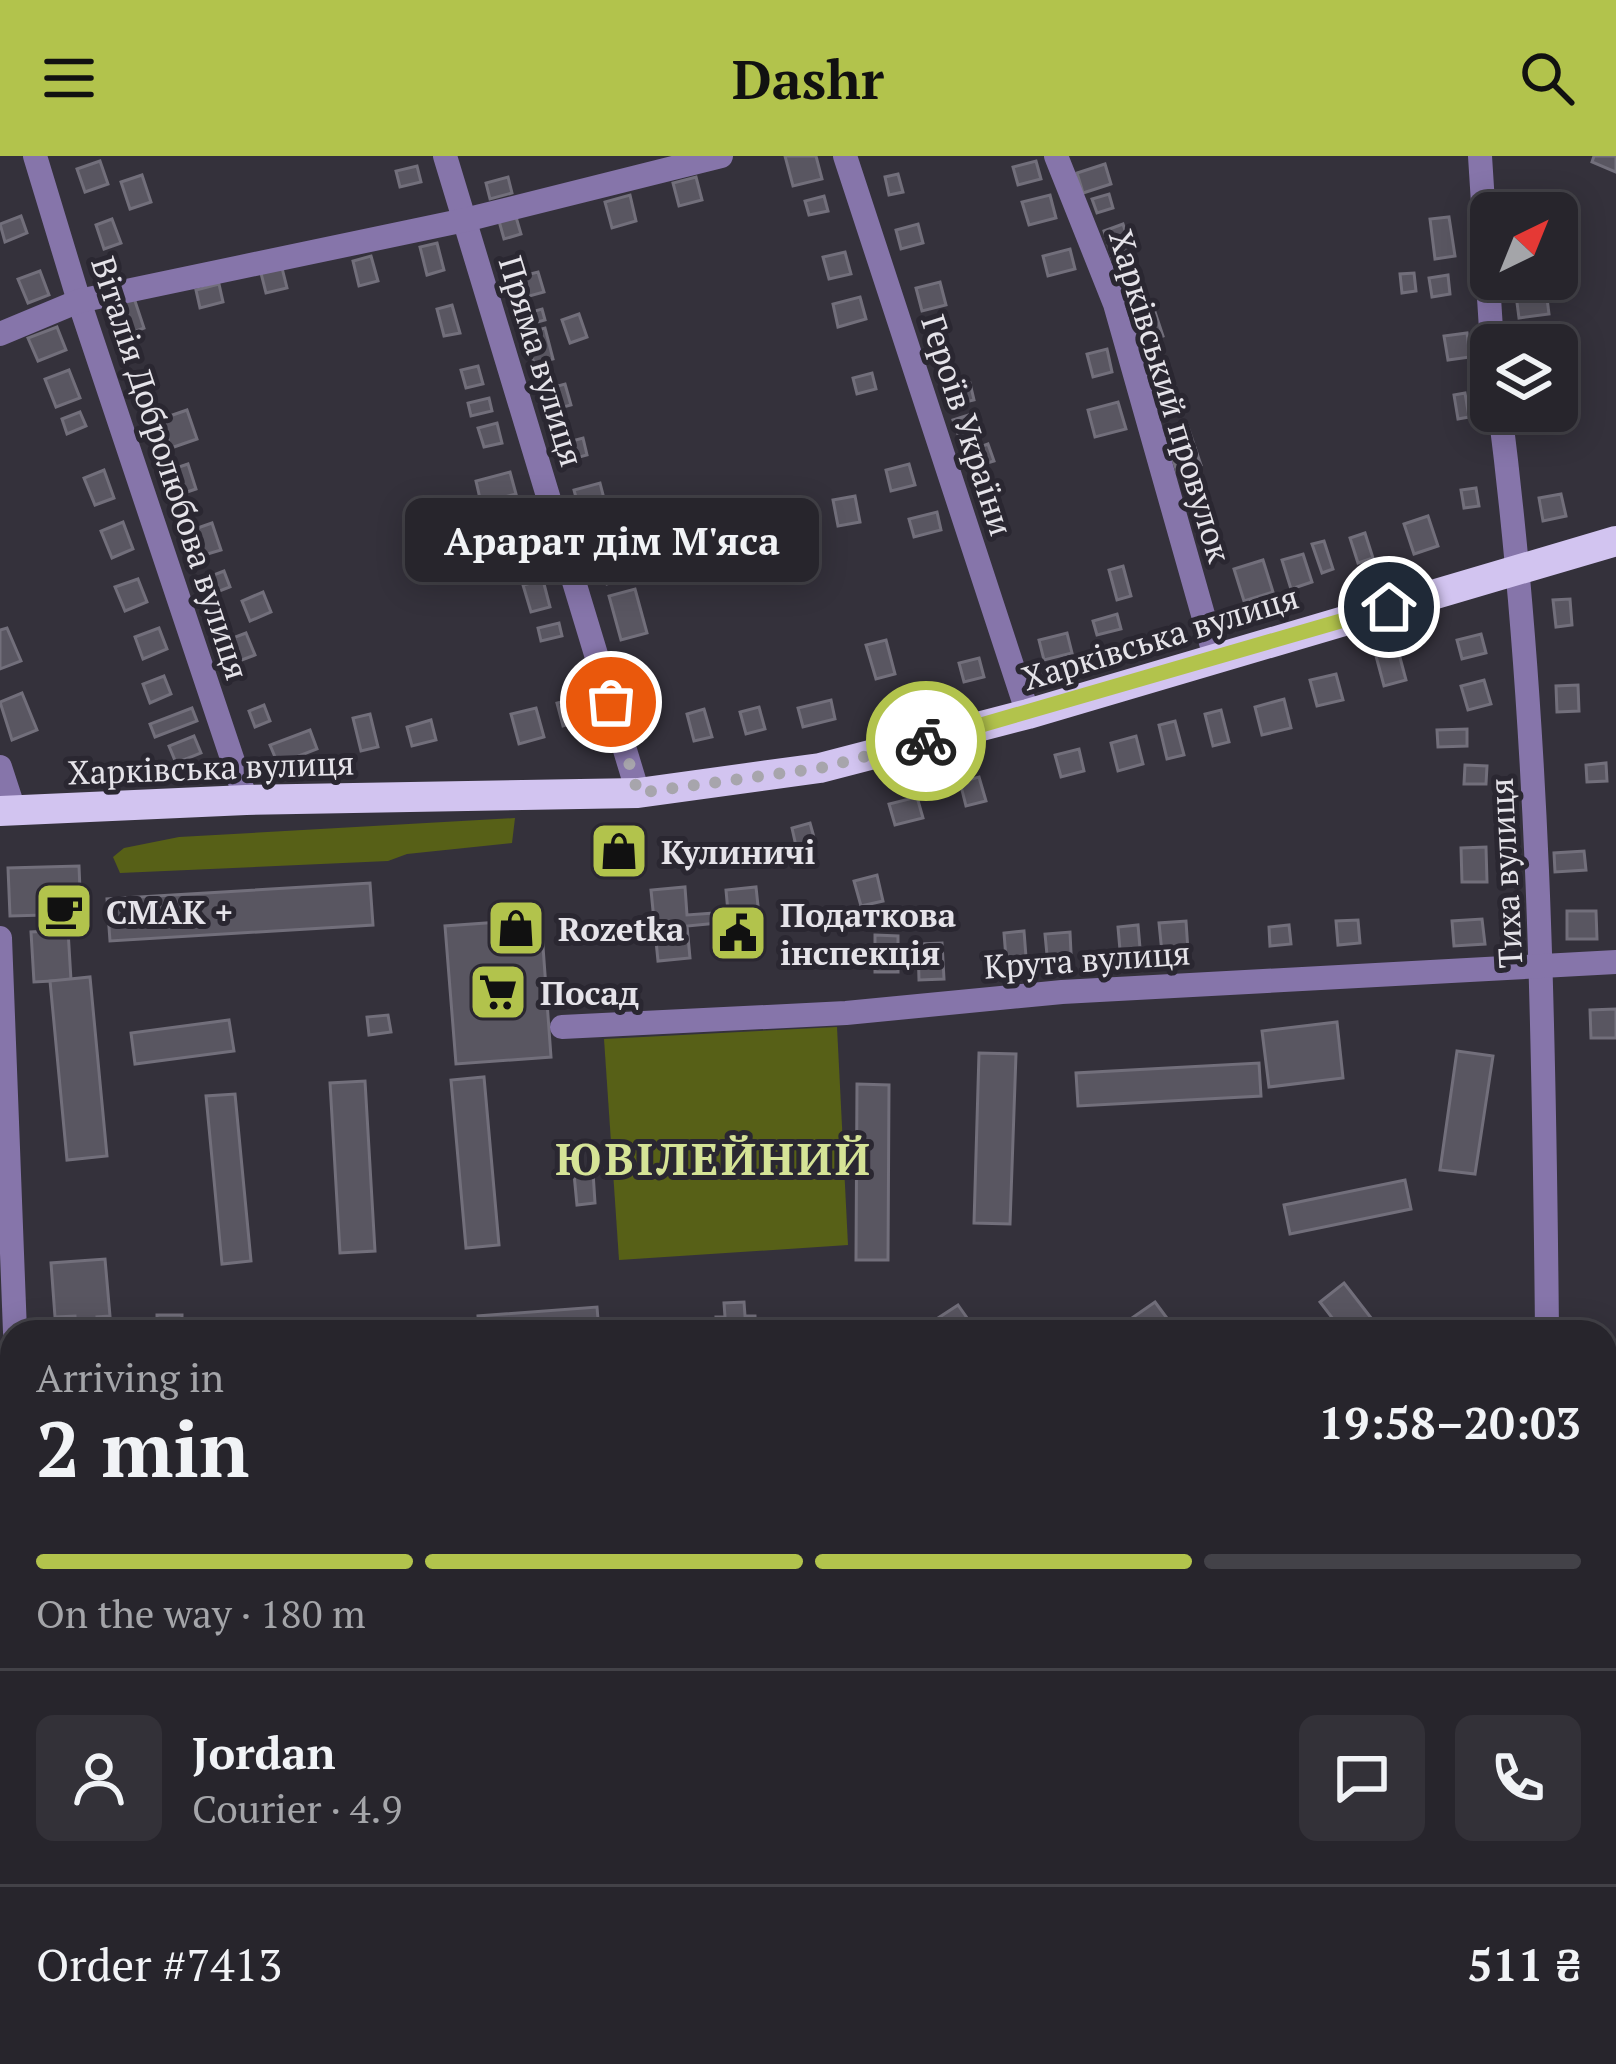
<!DOCTYPE html>
<html lang="en">
<head>
<meta charset="utf-8">
<style>
  :root { --surface:#27252c; --page:#333138; --text:#f1f3f6; --muted:#a4a5a9; --line:#434248; --accent:#b2c34c }
  body { margin:0; font-family:"PT Serif",serif; background:var(--page); color:var(--text); height:100vh; display:flex; flex-direction:column; font-size:45px; white-space:nowrap }
  * { box-sizing:border-box; margin:0 }
  p { font-size:39px; color:var(--muted) }
  .icon { flex:none; width:66px; height:66px; fill:none; stroke:currentColor; stroke-width:2; stroke-linecap:round; stroke-linejoin:round }
  .map { position:relative; flex:1; overflow:hidden }
  .drawer { position:absolute; left:0px; top:1164px; width:1617px; height:744px; display:flex; flex-direction:column; background:var(--surface); border-radius:36px 36px 0 0; box-shadow:0 6px 30px #0003,0 0 0 3px var(--line) }
  .drawer>* { flex:none }
  .needle { width:78px; rotate:43deg }
  .tools { position:absolute; left:1470px; top:36px; display:grid; gap:24px }
  .tools a { display:grid; place-items:center; width:108px; height:108px; border-radius:18px; background:var(--surface); box-shadow:0 6px 30px #0003,0 0 0 3px var(--line); font-size:60px }
  .pin { position:absolute; display:grid; place-items:center; width:102px; height:102px; color:#fff; margin:-51px; border:6px solid #fff; border-radius:50%; box-shadow:0 3px 12px #0007 }
  .courier { position:absolute; display:grid; place-items:center; width:120px; height:120px; margin:-60px; border:9px solid #b2c34c; border-radius:50%; background:#fff; color:#222; box-shadow:0 3px 15px #0007 }
  .bubble { position:absolute; height:84px; border-radius:18px; background:var(--surface); box-shadow:0 6px 30px #0003,0 0 0 3px var(--line); font-size:39px; font-weight:600; line-height:84px; text-align:center }
  .head em { font-style:normal; font-weight:600 }
  .head div { display:flex; flex-direction:column-reverse }
  .head { display:flex; align-items:center; justify-content:space-between; height:204px; padding:0 36px }
  h1 { font-size:78px; font-weight:600; line-height:90px }
  .bar { display:grid; grid-template-columns:repeat(4,1fr); gap:18px 12px; align-content:center; height:144px; padding:0 36px }
  .bar i { height:15px; border-radius:9px; background:var(--line) }
  .bar .on { background:var(--accent) }
  .bar p { grid-column:span 4 }
  .line { display:flex; align-items:center; gap:30px; padding:0 36px; border-top:3px solid var(--line) }
  .line div { flex:1 }
  .round { display:grid; place-items:center; flex:none; width:126px; height:126px; border-radius:18px; background:var(--page) }
  header { display:flex; justify-content:space-between; align-items:center; height:156px; padding:0 36px; background:var(--accent); color:#111; font-size:54px; font-weight:600 }
  .map>svg:first-child { display:block }
</style>
</head>
<body>
<header><svg class="icon" aria-label="menu" viewBox="0 0 24 24"><path d="M4 6h16M4 12h16M4 18h16"/></svg>Dashr<svg class="icon" aria-label="search" viewBox="0 0 24 24"><circle cx="10" cy="10" r="6"/><path d="M15 15l6 6"/></svg></header>
<div class="map">
<svg width="1616" height="1908" viewBox="0 0 1616 1908">
  <rect width="100%" height="100%" fill="#34313b"/>
  <g fill="#576017">
    <polygon points="515,662 512,687 407,698 388,705 120,717 113,701 124,692 179,681"/>
    <polygon points="837,871 848,1089 619,1104 604,883"/>
    <polygon points="573,1896 824,1896 824,1908 574,1908"/>
  </g>
  <g fill="#595661" stroke="#726f7b" stroke-width="3">
    <polygon points="785,0 816,0 822,23 793,30"/>
    <polygon points="1594,0 1616,0 1616,16 1592,6"/>
    <polygon points="100,5 108,28 85,36 77,13"/>
    <polygon points="1036,5 1041,23 1018,29 1013,11"/>
    <polygon points="1105,8 1111,28 1083,37 1077,17"/>
    <polygon points="417,10 421,26 400,31 396,15"/>
    <polygon points="898,18 903,36 889,39 885,21"/>
    <polygon points="142,19 151,46 130,53 121,26"/>
    <polygon points="508,21 512,37 490,43 486,27"/>
    <polygon points="696,21 702,44 679,50 673,27"/>
    <polygon points="1109,38 1113,52 1097,57 1092,43"/>
    <polygon points="630,39 636,65 612,72 605,46"/>
    <polygon points="1050,39 1056,62 1029,69 1022,46"/>
    <polygon points="824,40 828,55 809,59 805,45"/>
    <polygon points="21,60 27,77 5,86 0,68"/>
    <polygon points="516,61 521,78 504,83 499,65"/>
    <polygon points="1449,61 1455,100 1435,103 1430,63"/>
    <polygon points="112,63 121,87 104,93 96,69"/>
    <polygon points="918,68 923,87 901,93 896,74"/>
    <polygon points="1123,68 1133,99 1113,105 1104,75"/>
    <polygon points="437,87 444,114 427,119 420,91"/>
    <polygon points="1070,93 1075,113 1048,120 1043,100"/>
    <polygon points="845,96 851,118 829,123 823,101"/>
    <polygon points="371,100 378,125 359,130 353,105"/>
    <polygon points="282,112 287,132 266,137 261,117"/>
    <polygon points="40,115 49,139 28,147 18,123"/>
    <polygon points="538,116 544,136 515,144 510,123"/>
    <polygon points="1414,117 1416,135 1402,137 1400,118"/>
    <polygon points="1448,119 1450,138 1432,141 1429,122"/>
    <polygon points="1139,125 1146,148 1129,153 1121,130"/>
    <polygon points="940,126 946,149 922,155 916,132"/>
    <polygon points="219,128 223,146 200,152 196,134"/>
    <polygon points="1546,134 1549,158 1519,162 1516,139"/>
    <polygon points="860,141 866,163 838,171 833,148"/>
    <polygon points="134,142 144,172 126,179 115,149"/>
    <polygon points="452,149 460,177 444,180 437,153"/>
    <polygon points="542,153 545,164 523,170 520,159"/>
    <polygon points="1155,156 1163,180 1140,188 1132,164"/>
    <polygon points="579,158 587,181 570,187 562,164"/>
    <polygon points="57,171 66,194 38,205 28,182"/>
    <polygon points="545,172 553,203 534,208 526,177"/>
    <polygon points="1467,177 1470,201 1448,204 1444,180"/>
    <polygon points="1107,193 1112,216 1093,221 1087,198"/>
    <polygon points="478,210 483,228 466,232 461,214"/>
    <polygon points="69,214 80,242 56,251 45,223"/>
    <polygon points="1170,216 1176,234 1154,241 1148,223"/>
    <polygon points="872,217 876,233 857,238 853,222"/>
    <polygon points="1576,219 1579,242 1565,244 1562,221"/>
    <polygon points="970,227 974,244 953,249 949,233"/>
    <polygon points="565,228 571,249 552,254 547,233"/>
    <polygon points="1465,237 1469,261 1458,263 1454,239"/>
    <polygon points="489,242 492,255 471,260 468,247"/>
    <polygon points="1118,246 1126,273 1095,281 1088,254"/>
    <polygon points="187,254 197,283 171,292 161,263"/>
    <polygon points="80,256 86,270 67,278 62,263"/>
    <polygon points="972,258 978,278 960,284 953,264"/>
    <polygon points="497,267 502,287 484,291 478,272"/>
    <polygon points="1187,268 1201,309 1177,316 1164,275"/>
    <polygon points="583,282 587,299 572,303 568,286"/>
    <polygon points="988,288 994,305 974,311 969,295"/>
    <polygon points="188,308 196,333 181,338 173,313"/>
    <polygon points="909,308 915,329 891,335 886,314"/>
    <polygon points="104,314 114,342 95,349 84,322"/>
    <polygon points="510,316 516,338 481,347 476,325"/>
    <polygon points="600,327 608,358 582,364 574,334"/>
    <polygon points="1476,332 1479,350 1464,352 1461,334"/>
    <polygon points="1561,338 1566,360 1543,365 1539,342"/>
    <polygon points="855,340 860,366 838,370 833,344"/>
    <polygon points="937,356 941,374 914,381 909,363"/>
    <polygon points="1428,360 1438,390 1414,398 1404,368"/>
    <polygon points="123,366 133,393 112,402 101,375"/>
    <polygon points="212,367 221,394 201,400 192,374"/>
    <polygon points="529,368 535,390 514,396 508,373"/>
    <polygon points="1365,377 1373,402 1358,407 1350,382"/>
    <polygon points="1324,385 1333,413 1322,417 1312,388"/>
    <polygon points="1303,398 1312,426 1291,433 1282,404"/>
    <polygon points="623,402 628,422 607,428 601,407"/>
    <polygon points="1263,404 1273,436 1244,445 1234,413"/>
    <polygon points="1123,410 1131,440 1117,444 1109,414"/>
    <polygon points="224,415 230,431 209,439 203,423"/>
    <polygon points="138,423 147,446 125,455 115,431"/>
    <polygon points="543,424 550,451 531,456 523,429"/>
    <polygon points="635,433 647,477 621,484 609,440"/>
    <polygon points="263,436 271,456 250,465 242,445"/>
    <polygon points="1570,443 1572,469 1556,471 1553,444"/>
    <polygon points="1117,458 1121,473 1097,479 1093,465"/>
    <polygon points="559,467 562,480 541,485 538,472"/>
    <polygon points="7,472 21,505 0,513 0,474"/>
    <polygon points="159,472 167,493 143,503 135,481"/>
    <polygon points="246,477 255,499 231,508 222,486"/>
    <polygon points="1067,477 1072,497 1044,504 1039,484"/>
    <polygon points="1481,478 1486,497 1462,503 1457,484"/>
    <polygon points="886,484 895,518 876,523 866,489"/>
    <polygon points="1398,494 1406,524 1384,530 1376,500"/>
    <polygon points="979,502 984,521 964,526 959,507"/>
    <polygon points="1336,518 1343,544 1317,550 1310,524"/>
    <polygon points="164,520 171,538 150,547 143,528"/>
    <polygon points="1484,524 1491,548 1468,554 1461,530"/>
    <polygon points="1578,529 1579,555 1557,556 1556,530"/>
    <polygon points="22,537 37,574 12,584 0,546"/>
    <polygon points="589,539 595,561 563,570 557,547"/>
    <polygon points="1284,543 1291,572 1262,579 1255,551"/>
    <polygon points="831,544 835,563 803,571 798,552"/>
    <polygon points="264,549 270,565 255,571 249,555"/>
    <polygon points="759,551 765,573 746,578 740,556"/>
    <polygon points="192,552 197,565 155,581 150,568"/>
    <polygon points="536,552 544,581 519,588 511,558"/>
    <polygon points="704,553 712,581 694,585 687,558"/>
    <polygon points="1221,554 1229,586 1213,590 1205,558"/>
    <polygon points="370,558 378,591 361,595 353,562"/>
    <polygon points="431,564 436,584 412,590 407,571"/>
    <polygon points="1175,565 1184,599 1167,603 1159,569"/>
    <polygon points="1467,573 1467,590 1438,591 1437,574"/>
    <polygon points="310,574 317,593 278,608 270,589"/>
    <polygon points="194,580 201,597 176,607 169,590"/>
    <polygon points="1136,580 1143,608 1118,615 1111,587"/>
    <polygon points="1079,593 1084,615 1061,621 1055,599"/>
    <polygon points="1606,607 1607,625 1587,626 1586,609"/>
    <polygon points="1465,609 1487,610 1486,628 1464,628"/>
    <polygon points="979,621 986,645 966,650 960,626"/>
    <polygon points="917,641 923,662 895,669 889,648"/>
    <polygon points="810,667 815,685 796,690 792,672"/>
    <polygon points="1486,691 1487,726 1462,726 1461,692"/>
    <polygon points="1584,695 1586,714 1555,716 1554,697"/>
    <polygon points="79,710 81,758 10,760 8,712"/>
    <polygon points="877,719 883,745 861,750 854,725"/>
    <polygon points="370,727 373,769 110,785 107,743"/>
    <polygon points="685,731 687,759 728,756 726,734 756,731 763,797 732,800 729,766 687,770 690,802 658,805 651,734"/>
    <polygon points="1567,755 1596,755 1597,783 1567,783"/>
    <polygon points="541,763 551,901 456,908 445,770"/>
    <polygon points="1482,763 1485,788 1454,790 1452,765"/>
    <polygon points="1358,764 1360,787 1338,789 1336,765"/>
    <polygon points="1186,765 1188,795 1162,797 1159,767"/>
    <polygon points="1138,769 1140,792 1120,794 1118,771"/>
    <polygon points="1289,769 1291,788 1270,790 1269,771"/>
    <polygon points="68,774 71,824 34,826 31,776"/>
    <polygon points="1024,775 1026,801 1006,802 1004,777"/>
    <polygon points="1070,776 1071,797 1047,799 1045,778"/>
    <polygon points="875,779 898,780 898,816 875,816"/>
    <polygon points="942,787 944,823 919,824 918,788"/>
    <polygon points="90,821 107,1000 67,1004 50,825"/>
    <polygon points="1616,853 1616,882 1591,882 1590,854"/>
    <polygon points="388,859 391,876 369,879 367,861"/>
    <polygon points="229,864 234,895 135,908 131,877"/>
    <polygon points="1337,866 1343,922 1269,931 1262,875"/>
    <polygon points="1457,895 1493,900 1475,1018 1440,1014"/>
    <polygon points="979,897 1016,898 1010,1068 974,1067"/>
    <polygon points="1259,907 1261,940 1078,950 1076,917"/>
    <polygon points="484,921 499,1089 466,1092 451,924"/>
    <polygon points="365,925 375,1095 340,1097 330,927"/>
    <polygon points="857,928 889,929 888,1104 856,1104"/>
    <polygon points="235,938 251,1105 222,1108 206,940"/>
    <polygon points="593,1016 595,1047 577,1049 574,1018"/>
    <polygon points="1405,1024 1411,1053 1290,1078 1284,1049"/>
    <polygon points="105,1103 110,1160 97,1161 98,1176 76,1176 75,1160 55,1161 51,1107"/>
    <polygon points="1344,1127 1382,1176 1343,1176 1320,1146"/>
    <polygon points="744,1146 745,1160 755,1160 756,1176 717,1176 716,1161 725,1161 724,1147"/>
    <polygon points="1155,1146 1172,1169 1177,1176 1138,1176 1129,1164"/>
    <polygon points="958,1149 977,1176 939,1176 932,1166"/>
    <polygon points="597,1151 599,1176 479,1176 478,1160"/>
    <rect x="157" y="1159" width="25" height="17"/>
    <polygon points="417,1166 418,1176 280,1176 280,1175"/>
    <polygon points="1605,1607 1616,1615 1616,1636 1605,1652"/>
    <polygon points="1412,1896 1436,1896 1428,1908 1407,1908"/>
  </g>
  <g fill="none" stroke-linecap="round" stroke-linejoin="round">
    <g stroke="#8675aa" stroke-width="24">
      <polyline points="35,0 79,145 246,644"/>
      <polyline points="445,0 638,637"/>
      <polyline points="845,0 1028,558"/>
      <polyline points="1056,0 1115,148 1215,501"/>
      <polyline points="1480,0 1492,189"/>
      <polyline points="0,178 79,145 465,64 721,0"/>
      <path d="M1500,255c39,306 44,613 47,921"/>
      <polyline points="0,611 14,654"/>
      <polyline points="0,782 15,1176"/>
      <polyline points="562,871 846,857 1062,836 1616,806"/>
      <polyline points="1605,1361 1616,1361"/>
      <polyline points="0,1440 12,1439"/>
      <polyline points="1605,1692 1616,1676"/>
      <polyline points="1204,1908 1213,1896"/>
      <polyline points="1460,1908 1468,1896"/>
    </g>
    <polyline stroke="#d2c4f0" stroke-width="30" points="0,655 246,644 638,637 820,612 1028,558 1616,385"/>
  </g>
  <g fill="none" stroke-linecap="round" stroke-linejoin="round">
    <polyline stroke="#a7a5ac" stroke-width="12" stroke-dasharray="0 21.6" points="611,546 638,637 820,612 926,585"/>
    <polyline stroke="#b2c34c" stroke-width="15" points="926,585 1389,451"/>
  </g>
  <defs>
    <symbol id="shop-square" viewBox="-11 -11 22 22"><rect x="-9" y="-9" width="18" height="18" rx="4" fill="#b2c34c" stroke="#2a2731"/><path d="M-5-2.5h2.3a2.7 3.5 0 0 1 5.4 0H5L5.5 6h-11ZM-1.5-2.5h3a1.5 2.3 0 0 0-3 0Z" fill="#111"/></symbol>
    <symbol id="cafe-square" viewBox="-11 -11 22 22"><rect x="-9" y="-9" width="18" height="18" rx="4" fill="#b2c34c" stroke="#2a2731"/><path d="M-5.5-4.5H6V0H3Q3 3.5 0 3.5H-2.5Q-5.5 3.5-5.5 0ZM3-3.2v2h1.7v-2ZM-6 4.5H4V6H-6Z" fill="#111"/></symbol>
    <symbol id="civic-square" viewBox="-11 -11 22 22"><rect x="-9" y="-9" width="18" height="18" rx="4" fill="#b2c34c" stroke="#2a2731"/><path d="M-.6-6.5H3V-4.5H.6V-3L4-1V1h2V6H-6V1h2V-1L-.6-3ZM-1.2 2.5V6h2.4V2.5Z" fill="#111"/></symbol>
    <symbol id="supermarket-square" viewBox="-11 -11 22 22"><rect x="-9" y="-9" width="18" height="18" rx="4" fill="#b2c34c" stroke="#2a2731"/><path d="M-6-5.5h2.5l.6 2H6L4.5 2H-2.5L-4.4-4H-6ZM-1.5 3.2a1.3 1.3 0 1 0 .1 0ZM3 3.2a1.3 1.3 0 1 0 .1 0Z" fill="#111"/></symbol>
  </defs>
  <g fill-rule="evenodd">
    <use href="#shop-square" x="586" y="662" width="66" height="66"/>
    <use href="#cafe-square" x="31" y="722" width="66" height="66"/>
    <use href="#shop-square" x="483" y="739" width="66" height="66"/>
    <use href="#civic-square" x="705" y="744" width="66" height="66"/>
    <use href="#supermarket-square" x="465" y="803" width="66" height="66"/>
  </g>
  <g text-anchor="middle" dominant-baseline="central" stroke-width="10" stroke-linejoin="round" paint-order="stroke">
    <g font-size="33" fill="#e5e3e9" stroke="#2a2731">
      <text transform="translate(542 205) rotate(73)">Пряма вулиця</text>
      <text transform="translate(1171 240) rotate(73)">Харківський провулок</text>
      <text transform="translate(968 269) rotate(72)">Героїв України</text>
      <text transform="translate(171 312) rotate(72)">Віталія Добролюбова вулиця</text>
      <text transform="translate(1160 481) rotate(-17)">Харківська вулиця</text>
      <text transform="translate(211 611) rotate(-2)">Харківська вулиця</text>
      <text transform="translate(1505 717) rotate(-93)">Тиха вулиця</text>
      <text transform="translate(1087 803) rotate(-4)">Крута вулиця</text>
    </g>
    <g font-size="33" font-weight="bold" fill="#e5e3e9" stroke="#2a2731" text-anchor="start">
      <text x="661" y="695">Кулиничі</text>
      <text x="106" y="755">СМАК +</text>
      <text x="780" y="758">Податкова<tspan x="780" dy="38">інспекція</tspan></text>
      <text x="558" y="772">Rozetka</text>
      <text x="540" y="836">Посад</text>
    </g>
    <g font-size="45" font-weight="bold" letter-spacing="3" fill="#d5e396" stroke="#2a2731">
      <text x="714" y="1002">ЮВІЛЕЙНИЙ</text>
    </g>
  </g>
</svg>
<div class="tools">
<a><svg class="needle" viewBox="-14 -14 28 28"><path d="M0-13l5 13h-10z" fill="#e53935"/><path d="M0 13l5-13h-10z" fill="#a4a5a9"/></svg></a>
<a><svg class="icon" aria-label="layers" viewBox="0 0 24 24"><path d="M12 4l9 5-9 5-9-5zM3 14l9 5 9-5"/></svg></a>
</div>
<div class="pin" style="left:611px;top:546px;background:#ea580c"><svg class="icon" aria-label="bag" viewBox="0 0 24 24"><path d="M5 8h14l-1 12H6zM9 8a3 3 0 0 1 6 0"/></svg></div>
<div class="pin" style="left:1389px;top:451px;background:#1f2937"><svg class="icon" aria-label="home" viewBox="0 0 24 24"><path d="M3 11l9-7 9 7M6 9v11h12V9"/></svg></div>
<div class="courier" style="left:926px;top:585px"><svg class="icon" aria-label="bike" viewBox="0 0 24 24"><circle cx="6" cy="16" r="4"/><circle cx="18" cy="16" r="4"/><path d="M6 16l4-8h5l3 8M10 8l3 8H6M13 5h3"/></svg></div>
<div class="bubble" style="left:405px;top:342px;width:414px">Арарат дім М'яса</div>
<section class="drawer">
<div class="head"><div><h1>2 min</h1><p>Arriving in</p></div><em>19:58–20:03</em></div>
<div class="bar"><i class="on"></i><i class="on"></i><i class="on"></i><i></i><p>On the way · 180 m</p></div>
<div class="line" style="height:216px"><a class="round"><svg class="icon" aria-label="person" viewBox="0 0 24 24"><circle cx="12" cy="8" r="4"/><path d="M4 21q1-7 8-7t8 7"/></svg></a><div><b>Jordan</b><p>Courier · 4.9</p></div><a class="round"><svg class="icon" aria-label="chat" viewBox="0 0 24 24"><path d="M4 5h16v11H9l-5 4z"/></svg></a><a class="round"><svg class="icon" aria-label="phone" viewBox="0 0 24 24"><path d="M5 4h4l2 5-3 2q2 4 5 5l2-3 5 2v4C11 20 4 13 5 4z"/></svg></a></div>
<div class="line" style="height:156px"><div>Order #7413</div><b>511 ₴</b></div>
</section>
</div>
</body>
</html>
